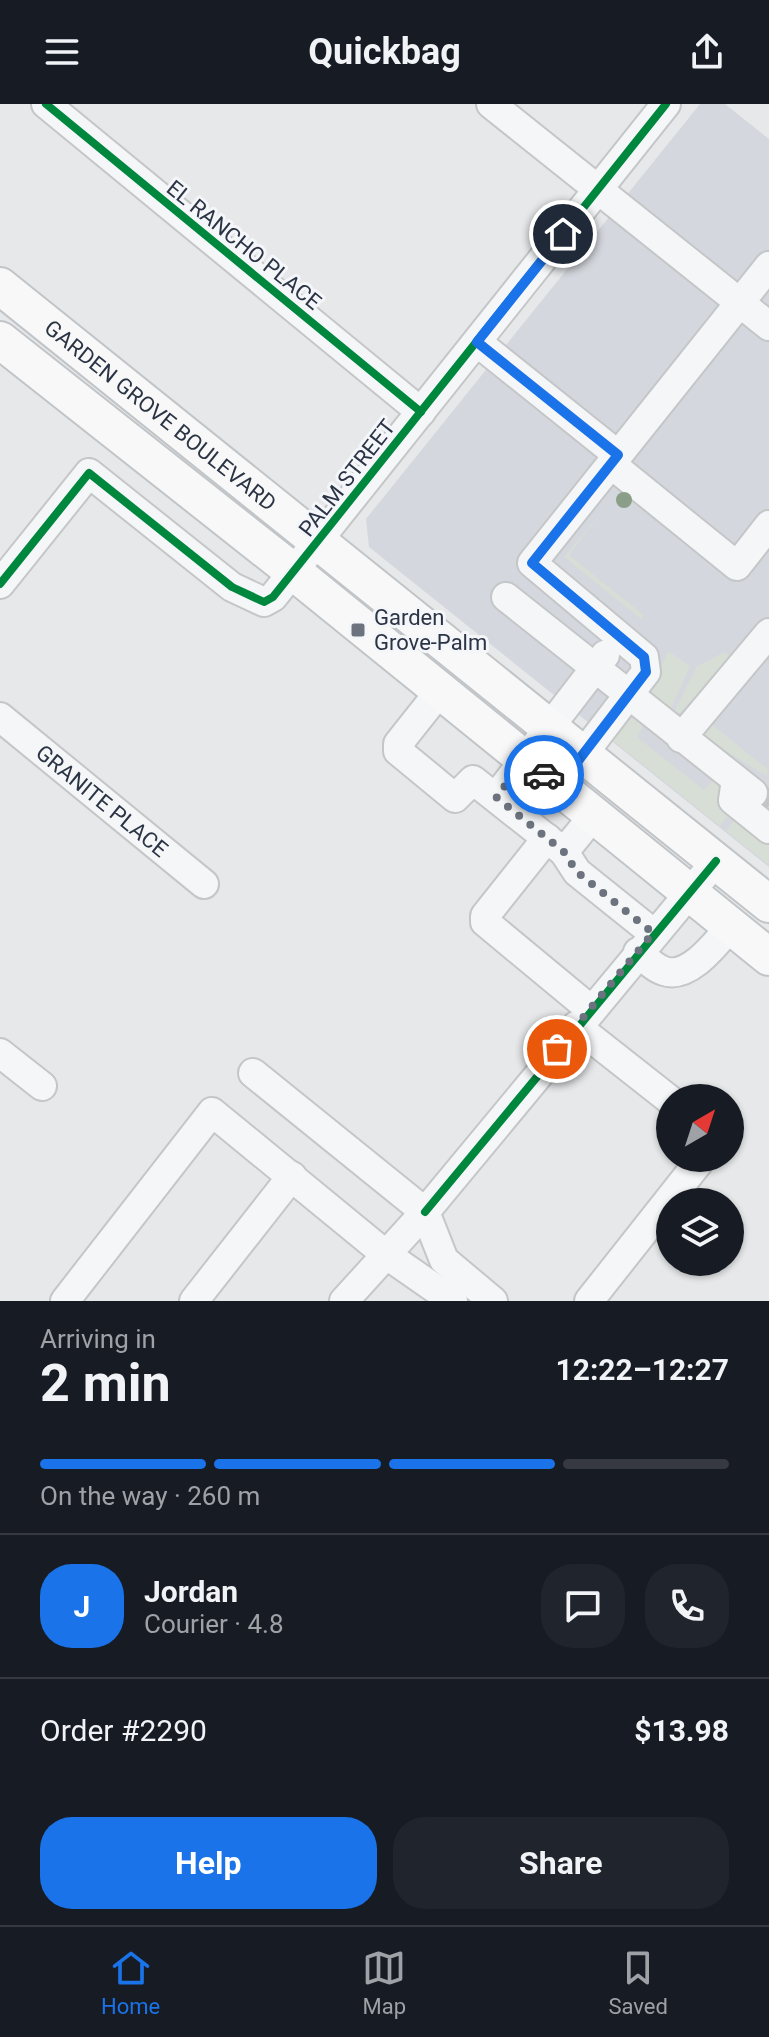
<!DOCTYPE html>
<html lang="en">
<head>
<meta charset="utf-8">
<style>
  :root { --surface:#171b24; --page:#20242c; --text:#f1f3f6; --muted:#9ea1a6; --line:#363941; --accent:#1a73e8 }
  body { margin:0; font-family:Roboto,sans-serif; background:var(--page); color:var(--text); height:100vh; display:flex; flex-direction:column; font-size:30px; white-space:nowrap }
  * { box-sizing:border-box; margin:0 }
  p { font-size:26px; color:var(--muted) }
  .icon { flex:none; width:44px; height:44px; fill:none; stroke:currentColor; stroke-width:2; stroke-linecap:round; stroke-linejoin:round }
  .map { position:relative; height:1197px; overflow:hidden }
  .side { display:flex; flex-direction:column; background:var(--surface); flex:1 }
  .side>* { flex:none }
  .needle { width:52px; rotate:39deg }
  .fabs { position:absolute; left:656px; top:980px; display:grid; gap:16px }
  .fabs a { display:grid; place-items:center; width:88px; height:88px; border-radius:50%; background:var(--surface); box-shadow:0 2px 6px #0004; font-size:40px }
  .pin { position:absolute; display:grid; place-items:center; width:68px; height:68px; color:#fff; margin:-34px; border:4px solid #fff; border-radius:50%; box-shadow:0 2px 8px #0007 }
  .courier { position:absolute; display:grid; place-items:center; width:80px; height:80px; margin:-40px; border:6px solid #1a73e8; border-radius:50%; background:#fff; color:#222; box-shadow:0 2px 10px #0007 }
  .head em { font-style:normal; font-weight:700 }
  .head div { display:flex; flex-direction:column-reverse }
  .head { display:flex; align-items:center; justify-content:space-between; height:136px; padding:0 40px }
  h1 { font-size:52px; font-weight:700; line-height:60px }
  .bar { display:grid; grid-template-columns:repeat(4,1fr); gap:12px 8px; align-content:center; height:96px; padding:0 40px }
  .bar i { height:10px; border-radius:6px; background:var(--line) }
  .bar .current { background:var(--accent) }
  .bar p { grid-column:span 4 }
  .line { display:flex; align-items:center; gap:20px; padding:0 40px; border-top:2px solid var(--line) }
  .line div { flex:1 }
  .round { display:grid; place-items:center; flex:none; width:84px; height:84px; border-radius:32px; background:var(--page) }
  .cta { display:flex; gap:16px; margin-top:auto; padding:16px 40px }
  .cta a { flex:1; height:92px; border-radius:32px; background:var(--accent); color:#fff; font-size:32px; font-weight:700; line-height:92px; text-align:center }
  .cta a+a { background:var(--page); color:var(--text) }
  header { display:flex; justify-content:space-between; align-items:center; height:104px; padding:0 40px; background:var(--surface); font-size:36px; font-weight:700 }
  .tabs { display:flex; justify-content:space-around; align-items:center; height:112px; border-top:2px solid var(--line); background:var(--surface); font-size:22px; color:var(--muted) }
  .tabs a { display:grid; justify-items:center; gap:4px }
  .tabs .current { color:var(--accent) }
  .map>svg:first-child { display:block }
</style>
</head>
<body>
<header><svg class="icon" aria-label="menu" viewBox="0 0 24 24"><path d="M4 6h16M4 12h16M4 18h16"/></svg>Quickbag<svg class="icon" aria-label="share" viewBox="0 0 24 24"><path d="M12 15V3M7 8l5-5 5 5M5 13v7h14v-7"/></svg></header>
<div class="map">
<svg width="769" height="1197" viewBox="0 0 769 1197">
  <rect width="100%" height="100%" fill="#e6e8ea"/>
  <polygon fill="#d4d7dd" points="700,0 725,0 769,35 769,763 369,443 366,415"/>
  <g fill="#d6ded6">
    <polygon points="607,401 569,451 644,511 641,515 564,453"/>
    <polygon points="668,547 690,562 670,607 649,590"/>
    <polygon points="724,548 734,555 676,612 673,610 696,563"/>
    <polygon points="628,610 645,619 637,633 704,686 713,676 720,679 718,697 731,708 720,722 605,630"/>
    <polygon points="711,620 769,666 766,672 702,632"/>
    <polygon points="737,713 769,739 769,761 726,727"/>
  </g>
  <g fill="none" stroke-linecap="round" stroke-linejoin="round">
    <g stroke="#c1c4c9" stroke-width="28" stroke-dasharray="28 14" stroke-linecap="butt">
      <polyline points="769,552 769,551"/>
      <polyline points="753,689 769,702"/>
    </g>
    <defs>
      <g id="minor">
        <polyline points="46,0 421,308"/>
        <polyline points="491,0 769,222"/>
        <polyline points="477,238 618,351"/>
        <polyline points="611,360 737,462 769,421"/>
        <polyline points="0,480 89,369 232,483 264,498 273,493 666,0"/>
        <polyline points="506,493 753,689"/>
        <polyline points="440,587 398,640 398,647 455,694 473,676 564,748"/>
        <path id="s1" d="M0,613l204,167"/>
        <polyline points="681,634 769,529"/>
        <polyline points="736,676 733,696 769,725"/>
        <polyline points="558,683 646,568 644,553 532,459 769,162"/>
        <polyline points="496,693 605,551"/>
        <polyline points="594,711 564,748 577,768 653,829"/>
        <polyline points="547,734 485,812 485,818 590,905"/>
        <path d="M638,848c7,6 16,16 26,19 25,9 52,-28 67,-45"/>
        <polyline points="576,922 670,996"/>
        <polyline points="0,949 42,982"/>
        <polyline points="253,969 425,1108 444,1156 493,1197"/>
        <polyline points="65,1197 212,1008 384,1149 453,1197"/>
        <polyline points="194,1197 292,1072"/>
        <polyline points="344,1197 425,1108 716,757"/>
        <polyline points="589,1197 702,1054"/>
      </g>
      <g id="major">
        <path id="s2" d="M0,182l769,618"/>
        <polyline points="0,236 295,469 769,853"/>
      </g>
    </defs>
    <use href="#minor" stroke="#c4c6c8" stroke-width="32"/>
    <use href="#major" stroke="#c2c5c8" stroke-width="40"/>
    <use href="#minor" stroke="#f5f6f7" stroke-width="28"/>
    <use href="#major" stroke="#f8f8f8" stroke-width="36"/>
    <defs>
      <g id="cycleway">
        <polyline points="46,0 421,308"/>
        <polyline points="0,480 89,369 232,483 264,498 273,493 666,0"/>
        <polyline points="425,1108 716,757"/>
      </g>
    </defs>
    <use href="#cycleway" stroke="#f4f6f9" stroke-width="13"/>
    <use href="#cycleway" stroke="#00873e" stroke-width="8"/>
  </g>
  <circle fill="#8a9e88" cx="624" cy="396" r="8"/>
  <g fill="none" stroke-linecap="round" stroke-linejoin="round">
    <polyline stroke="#6c737f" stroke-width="8" stroke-dasharray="0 14.4" points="544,671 526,656 496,693 564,748 577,768 653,829 557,945"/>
    <polyline stroke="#1a73e8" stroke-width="10" points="544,671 558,683 646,568 644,553 532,459 618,351 477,238 563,130"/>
  </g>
  <rect fill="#6c737f" stroke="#f4f6f9" stroke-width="3" x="350" y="518" width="16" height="16" rx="4"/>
  <g text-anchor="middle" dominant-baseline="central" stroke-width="6" stroke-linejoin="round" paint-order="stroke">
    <g font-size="22" fill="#2b3445" stroke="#f4f6f9">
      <text transform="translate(244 141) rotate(39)">EL RANCHO PLACE</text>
      <text stroke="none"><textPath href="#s2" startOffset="206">GARDEN GROVE BOULEVARD</textPath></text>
      <text transform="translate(347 374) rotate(-52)">PALM STREET</text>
      <text stroke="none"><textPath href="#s1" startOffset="132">GRANITE PLACE</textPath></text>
    </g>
    <g font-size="22" fill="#2b3445" stroke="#f4f6f9" text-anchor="start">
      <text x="374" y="513">Garden<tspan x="374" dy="25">Grove-Palm</tspan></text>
    </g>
  </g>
</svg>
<div class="fabs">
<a><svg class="needle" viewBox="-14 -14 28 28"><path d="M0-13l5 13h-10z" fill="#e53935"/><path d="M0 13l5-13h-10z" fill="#9ea1a6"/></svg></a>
<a><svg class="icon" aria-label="layers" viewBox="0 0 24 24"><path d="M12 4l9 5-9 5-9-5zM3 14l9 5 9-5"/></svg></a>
</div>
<div class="pin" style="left:557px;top:945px;background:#ea580c"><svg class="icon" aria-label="bag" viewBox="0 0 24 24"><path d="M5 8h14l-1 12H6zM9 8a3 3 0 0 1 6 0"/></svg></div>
<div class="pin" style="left:563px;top:130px;background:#1f2937"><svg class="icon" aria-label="home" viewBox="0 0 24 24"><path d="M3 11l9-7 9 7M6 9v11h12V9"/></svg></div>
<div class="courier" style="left:544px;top:671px"><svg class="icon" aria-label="car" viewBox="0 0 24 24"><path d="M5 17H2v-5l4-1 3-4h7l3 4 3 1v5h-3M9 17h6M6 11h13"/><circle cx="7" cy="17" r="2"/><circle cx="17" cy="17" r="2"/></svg></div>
</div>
<section class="side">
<div class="head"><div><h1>2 min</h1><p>Arriving in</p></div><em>12:22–12:27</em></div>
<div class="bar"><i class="current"></i><i class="current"></i><i class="current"></i><i></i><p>On the way · 260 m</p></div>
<div class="line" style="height:144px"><b class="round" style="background:var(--accent);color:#fff">J</b><div><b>Jordan</b><p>Courier · 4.8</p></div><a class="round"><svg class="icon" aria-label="chat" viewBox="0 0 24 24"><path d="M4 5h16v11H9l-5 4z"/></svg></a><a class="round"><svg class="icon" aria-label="phone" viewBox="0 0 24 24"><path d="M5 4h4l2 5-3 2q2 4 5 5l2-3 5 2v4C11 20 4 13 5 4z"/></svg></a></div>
<div class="line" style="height:104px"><div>Order #2290</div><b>$13.98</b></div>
<div class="cta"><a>Help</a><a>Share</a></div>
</section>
<nav class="tabs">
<a class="current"><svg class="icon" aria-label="home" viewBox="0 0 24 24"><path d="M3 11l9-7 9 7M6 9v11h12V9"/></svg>Home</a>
<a><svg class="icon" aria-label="map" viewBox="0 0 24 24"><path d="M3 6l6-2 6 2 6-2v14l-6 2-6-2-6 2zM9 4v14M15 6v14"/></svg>Map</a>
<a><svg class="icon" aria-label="saved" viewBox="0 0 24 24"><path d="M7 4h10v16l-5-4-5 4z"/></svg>Saved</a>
</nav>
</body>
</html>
